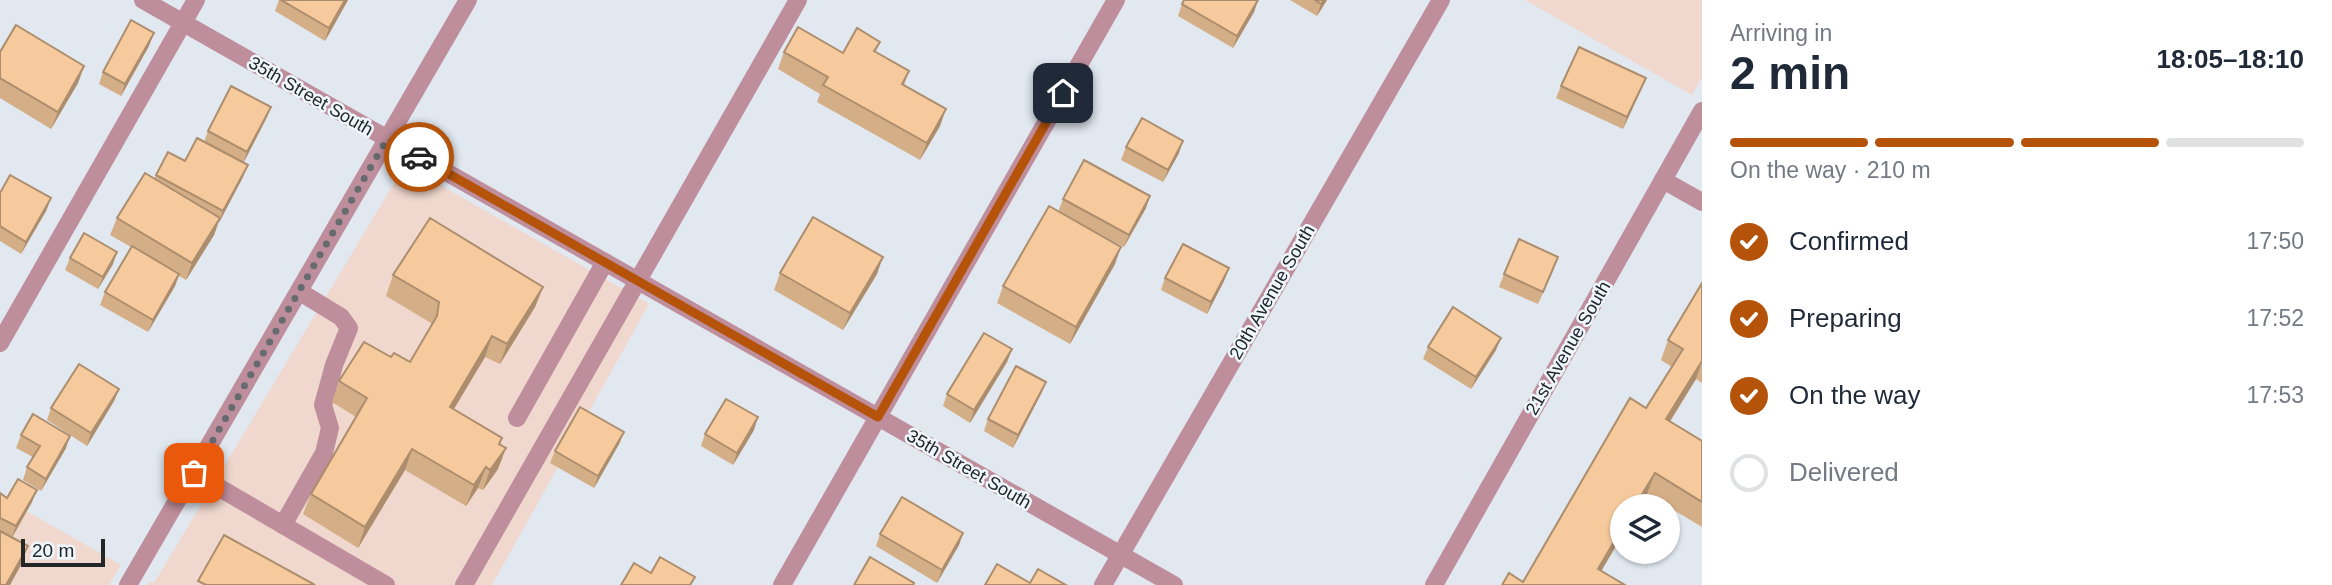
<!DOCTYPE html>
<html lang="en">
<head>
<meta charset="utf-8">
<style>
  :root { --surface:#fff; --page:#f2f2f3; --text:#1f2937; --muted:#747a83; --line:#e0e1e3; --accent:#b45309 }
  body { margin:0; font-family:Helvetica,sans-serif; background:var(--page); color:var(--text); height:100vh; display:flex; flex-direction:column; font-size:26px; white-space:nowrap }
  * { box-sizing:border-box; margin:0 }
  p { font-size:23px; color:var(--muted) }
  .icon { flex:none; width:38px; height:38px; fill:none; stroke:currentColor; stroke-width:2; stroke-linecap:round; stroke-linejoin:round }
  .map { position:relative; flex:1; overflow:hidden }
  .sheet { display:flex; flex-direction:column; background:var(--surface); width:630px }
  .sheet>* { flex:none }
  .buttons { position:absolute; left:1610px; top:494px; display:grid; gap:14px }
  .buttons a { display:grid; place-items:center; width:70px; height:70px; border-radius:50%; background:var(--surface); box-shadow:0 2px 5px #0004; font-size:35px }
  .scale { position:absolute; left:21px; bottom:18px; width:84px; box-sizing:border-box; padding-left:7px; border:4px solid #24272a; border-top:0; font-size:19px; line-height:24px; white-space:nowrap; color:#24272a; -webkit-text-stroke:5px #eef6fe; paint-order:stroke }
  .pin { position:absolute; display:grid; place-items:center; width:60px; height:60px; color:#fff; margin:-30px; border-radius:14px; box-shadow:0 4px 10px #0006 }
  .courier { position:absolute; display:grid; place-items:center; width:70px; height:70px; margin:-35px; border:5px solid #b45309; border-radius:50%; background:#fff; color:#222; box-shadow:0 2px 9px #0007 }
  .overview em { font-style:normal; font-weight:600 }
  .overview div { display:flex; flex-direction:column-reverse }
  .overview { display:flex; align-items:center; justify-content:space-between; height:119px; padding:0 28px }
  h1 { font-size:46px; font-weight:600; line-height:52px }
  .bar { display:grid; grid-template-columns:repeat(4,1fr); gap:10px 7px; align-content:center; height:84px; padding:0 28px }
  .bar i { height:9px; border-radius:5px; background:var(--line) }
  .bar .current { background:var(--accent) }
  .bar p { grid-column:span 4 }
  ol { padding:0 28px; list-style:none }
  li { display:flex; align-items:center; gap:21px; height:77px }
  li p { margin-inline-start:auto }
  li .icon { padding:7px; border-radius:50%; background:var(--accent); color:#fff; stroke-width:4 }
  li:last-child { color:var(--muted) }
  li i { width:38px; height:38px; border:4px solid var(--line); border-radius:50% }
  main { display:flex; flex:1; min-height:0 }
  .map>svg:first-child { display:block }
</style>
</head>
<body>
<main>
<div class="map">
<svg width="1702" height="585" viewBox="0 0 1702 585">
  <rect width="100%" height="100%" fill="#e1e8f0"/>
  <g fill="#f0d8ce">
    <polygon points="1525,0 1702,0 1702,78 1692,95"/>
    <polygon points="405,165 649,304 492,585 147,585 150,581 154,583"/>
    <polygon points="0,496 121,565 109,585 0,585"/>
  </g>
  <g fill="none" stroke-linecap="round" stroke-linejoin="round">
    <g stroke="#bf8e9c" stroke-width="18">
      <polyline points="143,0 1174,585"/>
      <polyline points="1663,180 1702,202"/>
      <polyline points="0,343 196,0"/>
      <polyline points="517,418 605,262"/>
      <polyline points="194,473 386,585"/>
      <polyline points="283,525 324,453 330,428 323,405 334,365 349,328 341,317 300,292"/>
      <polyline points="128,585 468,0"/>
      <polyline points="464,585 798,0"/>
      <polyline points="782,585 1116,0"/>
      <polyline points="1103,585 1441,0"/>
      <polyline points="1434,585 1702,111"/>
    </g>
  </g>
  <g fill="#d4ae86">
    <polygon points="279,0 348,0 325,41 275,11"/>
    <polygon points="1258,0 1254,12 1233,48 1178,16 1182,4"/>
    <polygon points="1290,0 1327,0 1317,16"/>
    <polygon points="880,42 876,52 909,71 904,86 940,126 920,160 817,102 820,94 778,69 784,52 843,53"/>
    <polygon points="149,46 121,96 99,84 103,72"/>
    <polygon points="0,52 84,66 78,83 51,129 0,98"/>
    <polygon points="1646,78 1641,90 1623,129 1556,98 1561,86"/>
    <polygon points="271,107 266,119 243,163 243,177 218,223 214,235 186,280 179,276 175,286 148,332 100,305 105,292 131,247 110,235 117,218 154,179 156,175 185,161 204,142 208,131"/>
    <polygon points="1126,147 1179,153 1163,182 1121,160"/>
    <polygon points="0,193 51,198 46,211 21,254 0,241"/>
    <polygon points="1063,199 1146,208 1124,247 1058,212"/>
    <polygon points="70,258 113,264 98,289 65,270"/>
    <polygon points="1115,264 1070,344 997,303 1003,286"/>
    <polygon points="1229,268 1224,281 1207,314 1161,290 1165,278"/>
    <polygon points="1554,269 1538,304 1499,287 1504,274"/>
    <polygon points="780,273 877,274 843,330 774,290"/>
    <polygon points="393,275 543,287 535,307 500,364 485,357 454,409 502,438 499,444 498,469 483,490 478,488 466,506 405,470 358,548 303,514 311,494 356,417 332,402 339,381 391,357 410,362 431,327 431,323 386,296"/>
    <polygon points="1702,283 1702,383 1696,379 1670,422 1702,441 1702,527 1647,494 1640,506 1622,506 1523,582 1646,408 1672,367 1661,360 1668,340"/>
    <polygon points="1428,347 1496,350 1471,389 1423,359"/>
    <polygon points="1012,349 1007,362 970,423 943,406 947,394"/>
    <polygon points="1046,382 1041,394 1013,448 984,431 988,419"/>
    <polygon points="119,389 114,401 87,446 47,420 51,408"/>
    <polygon points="754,430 733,465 701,446 705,434"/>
    <polygon points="624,432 619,444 594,488 550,463 555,451"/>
    <polygon points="21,435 66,448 41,491 23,480 27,467 33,457 16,448"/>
    <polygon points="0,493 7,498 32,502 12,538 20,567 0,585"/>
    <polygon points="963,533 959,545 937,583 876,546 880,534"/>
  </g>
  <g fill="#ac8d6d">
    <polygon points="345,0 348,0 325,41 329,28"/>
    <polygon points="1258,0 1254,12 1233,48 1237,36"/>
    <polygon points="1324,0 1327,0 1317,16 1321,4"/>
    <polygon points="154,33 149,46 121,96 125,84"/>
    <polygon points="84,66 78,83 51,129 58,112"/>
    <polygon points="1646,78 1641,90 1623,129 1627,117"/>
    <polygon points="271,107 266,119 243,164 247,152"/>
    <polygon points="946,109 940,126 920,160 927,143"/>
    <polygon points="1183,141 1179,153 1163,182 1168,170"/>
    <polygon points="248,165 243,177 219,223 223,211"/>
    <polygon points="1150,196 1146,208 1124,247 1129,235"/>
    <polygon points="51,198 46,211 21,254 26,242"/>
    <polygon points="220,218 214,235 186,280 192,263"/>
    <polygon points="1121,247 1115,264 1070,344 1076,327"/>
    <polygon points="117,252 113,264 98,289 103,277"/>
    <polygon points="883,257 877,274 843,330 850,313"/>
    <polygon points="1229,268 1224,281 1207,314 1211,302"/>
    <polygon points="179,274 175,286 148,332 153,320"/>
    <polygon points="543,287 535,307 500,364 507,344"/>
    <polygon points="492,336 485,357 443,427 450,407"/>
    <polygon points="1501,338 1496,350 1471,389 1476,377"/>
    <polygon points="1012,349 1007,362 970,423 974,410"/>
    <polygon points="1702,361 1696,379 1658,440 1666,419"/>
    <polygon points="1046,382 1041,394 1013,448 1018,435"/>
    <polygon points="119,389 114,401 87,446 91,433"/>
    <polygon points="758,417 754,430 733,465 737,453"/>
    <polygon points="624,432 619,444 594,488 598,476"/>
    <polygon points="70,436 66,448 41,491 46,479"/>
    <polygon points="506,448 498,469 483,490 490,470"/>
    <polygon points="412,449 405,470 358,548 365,527"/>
    <polygon points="486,467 478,488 466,506 474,485"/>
    <polygon points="1655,473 1647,494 1640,506 1635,506"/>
    <polygon points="37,490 32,502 11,539 16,526"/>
    <polygon points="1622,528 1622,536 1593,585 1598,569"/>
    <polygon points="963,533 959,545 937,583 942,570"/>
    <polygon points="28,546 20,567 10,585 6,585"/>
  </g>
  <g fill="#f6ca9c" stroke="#ac8d6d" stroke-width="2">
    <polygon points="281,0 345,0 329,28"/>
    <polygon points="1184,0 1258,0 1237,36 1182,4"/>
    <polygon points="1315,0 1324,0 1321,4"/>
    <polygon points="131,20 154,33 125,84 103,72"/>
    <polygon points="16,25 84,66 58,112 0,78 0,52"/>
    <polygon points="798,27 843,53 857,28 880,42 874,51 909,71 902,84 946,109 927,143 823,85 828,77 784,52"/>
    <polygon points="1579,47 1646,78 1627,117 1561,86"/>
    <polygon points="231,86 271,107 247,152 208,131"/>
    <polygon points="1142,118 1183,141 1168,170 1126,147"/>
    <polygon points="197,138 248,165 223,211 156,175 168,152 185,161"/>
    <polygon points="1084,160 1150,196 1129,235 1063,199"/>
    <polygon points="145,173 220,218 192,263 117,218"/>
    <polygon points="10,175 51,198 26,242 0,226 0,193"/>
    <polygon points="1049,206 1121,247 1076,327 1003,286"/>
    <polygon points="813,217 883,257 850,313 780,273"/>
    <polygon points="430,218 543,287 507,344 492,336 450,407 502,438 499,444 506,448 490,470 486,467 474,485 412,449 365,527 311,494 367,398 339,381 364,342 391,357 394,353 410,362 437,316 439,302 393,275"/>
    <polygon points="84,233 117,252 103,277 70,258"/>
    <polygon points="1519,239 1558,257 1543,292 1504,274"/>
    <polygon points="1183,244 1229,268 1211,302 1165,278"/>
    <polygon points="132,246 179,274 153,320 105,292"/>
    <polygon points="1702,283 1702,361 1666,419 1702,441 1702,502 1655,473 1635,506 1622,506 1622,528 1598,569 1625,585 1502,585 1509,573 1523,582 1630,398 1646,408 1683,349 1668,340"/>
    <polygon points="1453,307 1501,338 1476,377 1428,347"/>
    <polygon points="984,333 1012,349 974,410 947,394"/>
    <polygon points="79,364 119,389 91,433 51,408"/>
    <polygon points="1016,366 1046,382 1018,435 988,419"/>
    <polygon points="726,399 758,417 737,453 705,434"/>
    <polygon points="580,407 624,432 598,476 555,451"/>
    <polygon points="33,414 70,436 46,479 27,467 40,446 21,435"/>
    <polygon points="18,479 37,490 16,526 0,518 0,493 7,498"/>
    <polygon points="902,497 963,533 942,570 880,534"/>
    <polygon points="0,531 28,546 6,585 0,585"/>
    <polygon points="224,535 315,585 206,585 198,581"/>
    <polygon points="660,557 695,577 690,585 621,585 634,563 651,573"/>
    <polygon points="870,557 914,583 913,585 854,585"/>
    <polygon points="997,564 1030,583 1038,569 1066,585 985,585"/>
  </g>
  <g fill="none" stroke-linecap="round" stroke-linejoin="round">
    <polyline stroke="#666b6f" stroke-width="7" stroke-dasharray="0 12.6" points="194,473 387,139 419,157"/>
    <polyline stroke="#b45309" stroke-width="9" points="419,157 878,417 1063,93"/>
  </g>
  <g text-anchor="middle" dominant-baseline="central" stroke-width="5" stroke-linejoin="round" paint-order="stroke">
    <g font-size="18" fill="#24272a" stroke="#eef6fe">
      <text transform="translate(311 96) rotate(30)">35th Street South</text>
      <text transform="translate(1272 292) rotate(-60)">20th Avenue South</text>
      <text transform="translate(1568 348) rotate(-60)">21st Avenue South</text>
      <text transform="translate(969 469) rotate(30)">35th Street South</text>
    </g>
  </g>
</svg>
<div class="buttons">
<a><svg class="icon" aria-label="layers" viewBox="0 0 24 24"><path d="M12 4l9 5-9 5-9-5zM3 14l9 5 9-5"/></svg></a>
</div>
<div class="scale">20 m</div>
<div class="pin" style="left:194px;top:473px;background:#ea580c"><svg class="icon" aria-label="bag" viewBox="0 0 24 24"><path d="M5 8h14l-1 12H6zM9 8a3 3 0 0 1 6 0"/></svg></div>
<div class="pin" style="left:1063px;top:93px;background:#1f2937"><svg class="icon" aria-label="home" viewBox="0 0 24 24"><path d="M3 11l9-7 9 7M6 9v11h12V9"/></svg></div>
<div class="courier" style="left:419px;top:157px"><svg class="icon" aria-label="car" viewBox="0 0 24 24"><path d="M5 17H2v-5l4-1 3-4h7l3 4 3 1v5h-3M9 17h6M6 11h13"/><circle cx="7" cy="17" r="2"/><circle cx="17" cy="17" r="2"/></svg></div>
</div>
<section class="sheet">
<div class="overview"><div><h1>2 min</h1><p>Arriving in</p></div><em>18:05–18:10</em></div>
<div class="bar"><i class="current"></i><i class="current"></i><i class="current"></i><i></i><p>On the way · 210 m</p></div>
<ol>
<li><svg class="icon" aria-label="check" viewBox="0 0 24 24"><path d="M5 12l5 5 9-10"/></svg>Confirmed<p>17:50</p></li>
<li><svg class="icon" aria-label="check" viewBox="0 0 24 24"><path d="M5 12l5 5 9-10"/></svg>Preparing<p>17:52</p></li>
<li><svg class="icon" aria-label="check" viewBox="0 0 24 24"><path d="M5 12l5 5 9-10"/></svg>On the way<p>17:53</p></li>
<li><i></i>Delivered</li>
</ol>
</section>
</main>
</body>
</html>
